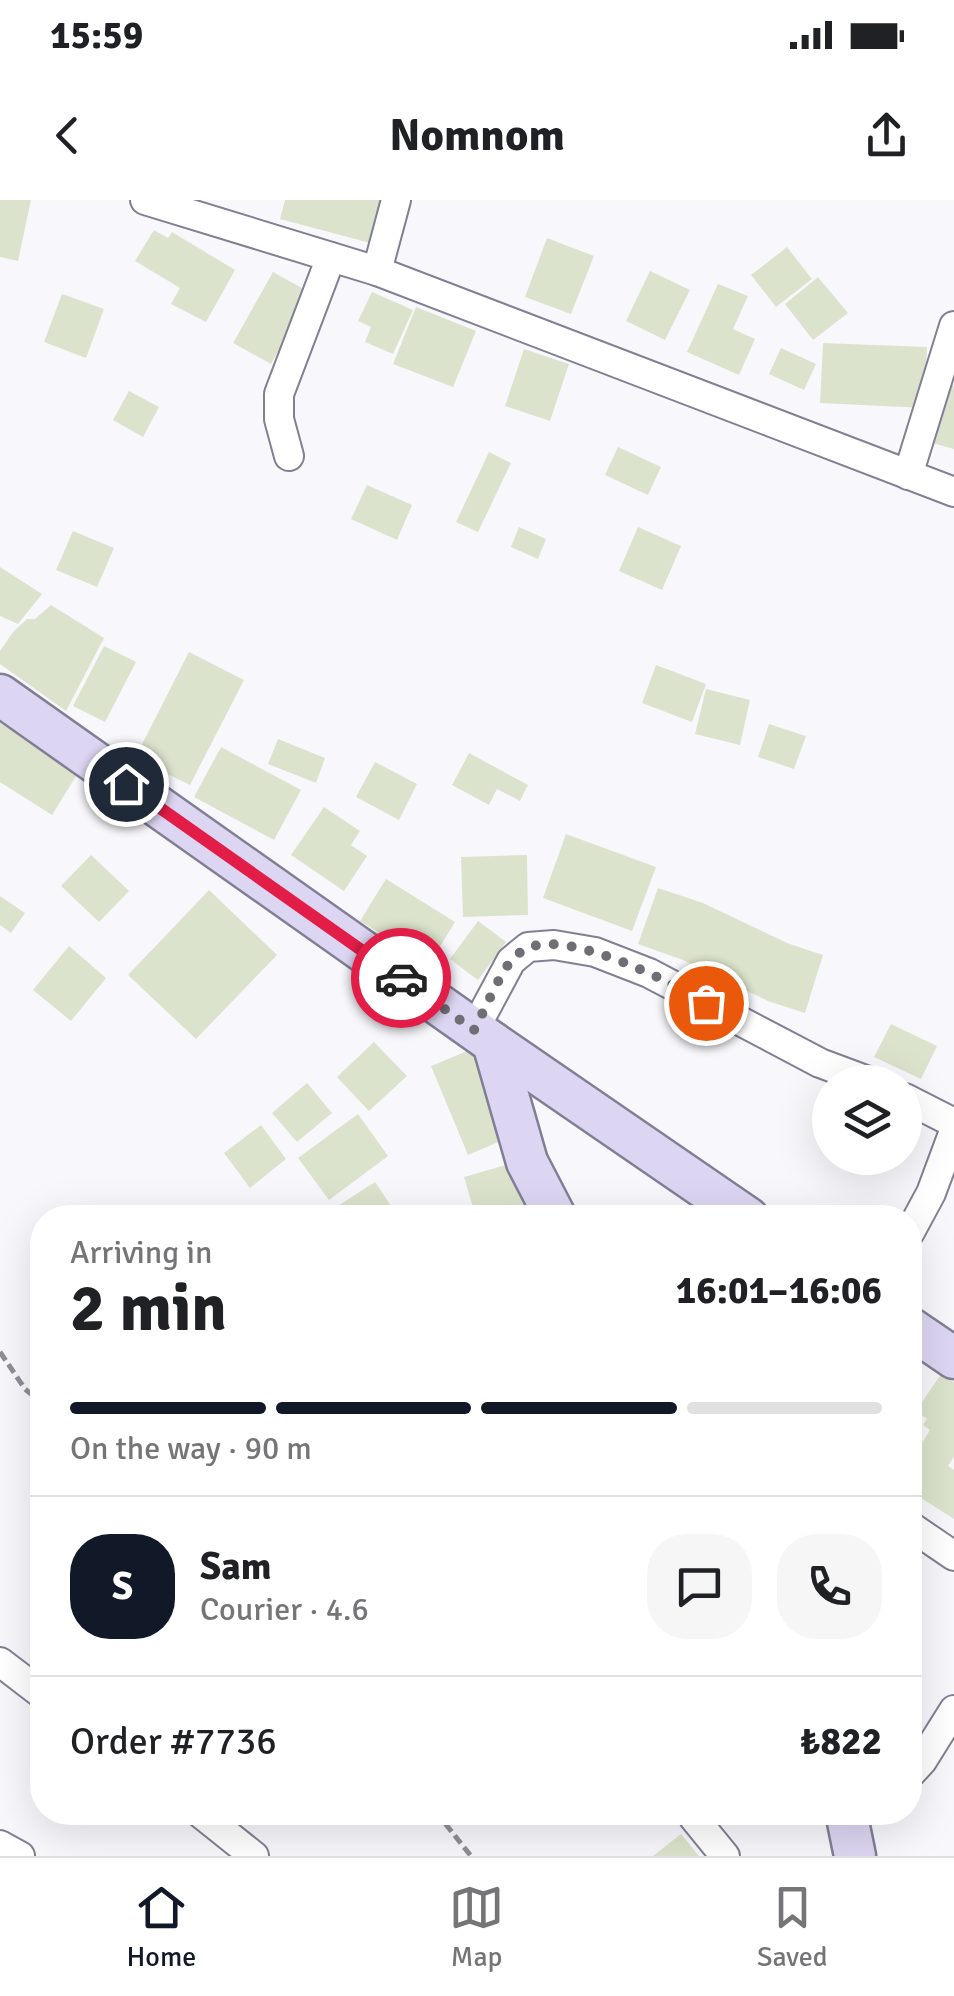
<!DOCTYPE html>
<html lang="en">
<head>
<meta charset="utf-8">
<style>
  :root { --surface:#fff; --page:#f6f6f6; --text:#202124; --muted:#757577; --line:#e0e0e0; --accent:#111827 }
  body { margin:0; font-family:Signika,sans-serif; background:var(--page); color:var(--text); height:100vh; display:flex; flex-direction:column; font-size:38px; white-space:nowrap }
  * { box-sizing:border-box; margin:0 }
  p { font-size:32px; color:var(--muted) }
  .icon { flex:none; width:55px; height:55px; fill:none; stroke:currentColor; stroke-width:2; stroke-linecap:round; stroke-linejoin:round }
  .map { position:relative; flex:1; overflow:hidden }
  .side { position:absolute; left:30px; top:1005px; width:892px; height:620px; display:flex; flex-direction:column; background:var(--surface); border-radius:40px; box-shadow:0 10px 40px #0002 }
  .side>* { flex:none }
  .tools { position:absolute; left:812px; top:865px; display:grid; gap:20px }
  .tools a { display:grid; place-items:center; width:110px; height:110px; border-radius:50%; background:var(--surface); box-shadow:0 10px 40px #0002; font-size:50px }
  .pin { position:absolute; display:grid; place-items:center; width:85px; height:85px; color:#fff; margin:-42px; border:5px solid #fff; border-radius:50%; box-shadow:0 2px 10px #0007 }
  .courier { position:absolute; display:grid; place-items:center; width:100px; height:100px; margin:-50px; border:8px solid #e11d48; border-radius:50%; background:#fff; color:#222; box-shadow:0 2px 12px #0007 }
  .head em { font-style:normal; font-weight:700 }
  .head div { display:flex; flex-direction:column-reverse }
  .head { display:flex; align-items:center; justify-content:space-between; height:170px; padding:0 40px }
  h1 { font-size:65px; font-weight:700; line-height:75px }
  .bar { display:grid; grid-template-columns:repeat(4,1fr); gap:15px 10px; align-content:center; height:120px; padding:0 40px }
  .bar i { height:12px; border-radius:8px; background:var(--line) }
  .bar .current { background:var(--accent) }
  .bar p { grid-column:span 4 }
  .line { display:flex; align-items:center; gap:25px; padding:0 40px; border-top:2px solid var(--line) }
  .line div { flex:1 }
  .round { display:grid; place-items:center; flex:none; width:105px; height:105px; border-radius:40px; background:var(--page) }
  .status { display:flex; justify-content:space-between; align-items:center; height:70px; padding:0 50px; background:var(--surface); direction:ltr }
  .status svg { height:28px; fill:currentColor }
  header { display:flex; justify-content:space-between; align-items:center; height:130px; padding:0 40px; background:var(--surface); font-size:45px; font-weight:700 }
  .dock { display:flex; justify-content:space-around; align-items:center; height:140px; border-top:2px solid var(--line); background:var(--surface); font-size:28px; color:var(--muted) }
  .dock a { display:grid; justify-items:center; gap:5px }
  .dock .current { color:var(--accent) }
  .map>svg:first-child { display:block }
</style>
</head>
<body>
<div class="status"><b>15:59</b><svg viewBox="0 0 49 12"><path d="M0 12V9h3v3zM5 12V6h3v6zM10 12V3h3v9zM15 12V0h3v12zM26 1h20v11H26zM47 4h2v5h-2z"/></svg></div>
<header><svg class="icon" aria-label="back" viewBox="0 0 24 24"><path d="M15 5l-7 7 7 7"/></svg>Nomnom<svg class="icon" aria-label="share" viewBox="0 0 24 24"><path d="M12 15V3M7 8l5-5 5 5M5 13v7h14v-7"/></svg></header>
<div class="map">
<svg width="954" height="1656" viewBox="0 0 954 1656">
  <rect width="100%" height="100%" fill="#f8f8fc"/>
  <g fill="#dbe3cc">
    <polygon points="0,0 31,0 18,61 0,57"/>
    <polygon points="285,0 382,0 370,43 280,19"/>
    <polygon points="154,30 168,38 172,32 235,70 206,122 171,104 180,88 135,61"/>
    <polygon points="547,38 594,56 571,114 525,97"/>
    <polygon points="787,47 812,79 776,107 751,75"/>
    <polygon points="650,71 690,90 665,140 626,121"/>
    <polygon points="273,72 311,93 271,164 233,143"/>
    <polygon points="818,77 848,113 813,140 785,104"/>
    <polygon points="718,84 748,96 733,129 755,139 739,175 687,152"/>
    <polygon points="372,92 413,110 393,154 365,142 371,127 358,121"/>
    <polygon points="62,94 104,109 86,158 44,142"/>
    <polygon points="416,107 476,131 453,187 393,164"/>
    <polygon points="823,143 927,147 925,208 820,203"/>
    <polygon points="781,148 816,164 804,190 769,174"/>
    <polygon points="524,149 569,164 550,221 505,206"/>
    <polygon points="949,184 954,186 954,249 932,243"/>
    <polygon points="129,191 159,207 143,237 113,220"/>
    <polygon points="618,247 661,267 648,295 605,275"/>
    <polygon points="489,252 511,263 478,332 456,322"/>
    <polygon points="367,285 412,305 397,340 351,319"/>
    <polygon points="519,327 546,339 538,359 511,347"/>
    <polygon points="638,327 681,346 662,390 619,371"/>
    <polygon points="73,331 114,348 97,387 56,370"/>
    <polygon points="0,367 42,394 18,424 0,416"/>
    <polygon points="51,405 104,438 66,511 0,464 0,451 13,432 27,419 35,419"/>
    <polygon points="104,446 136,462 105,522 73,506"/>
    <polygon points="189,452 244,480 190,585 135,558"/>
    <polygon points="656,465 706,484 692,522 642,503"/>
    <polygon points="706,489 750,500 740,545 695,534"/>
    <polygon points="0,523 78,573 52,615 0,582"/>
    <polygon points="769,524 806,536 794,569 758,557"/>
    <polygon points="278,539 325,558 316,583 268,564"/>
    <polygon points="221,547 301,590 274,640 194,597"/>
    <polygon points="469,553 528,585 520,601 497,589 489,605 452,585"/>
    <polygon points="375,562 417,584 399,620 356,597"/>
    <polygon points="324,607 360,631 351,645 367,656 344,691 291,655"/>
    <polygon points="566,634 656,667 632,731 543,698"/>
    <polygon points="91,655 129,691 99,722 61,686"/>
    <polygon points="527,655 528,715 463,717 461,657"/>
    <polygon points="386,679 455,722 429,764 360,721"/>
    <polygon points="658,688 703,703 787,743 823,755 805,813 768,801 683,760 638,744"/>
    <polygon points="209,690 277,755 196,839 128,775"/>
    <polygon points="0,696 25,713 11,733 0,725"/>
    <polygon points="478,721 506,742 478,780 450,759"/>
    <polygon points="69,746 106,778 71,821 33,790"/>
    <polygon points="891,824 937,846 921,879 874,857"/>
    <polygon points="374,842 407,876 369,911 337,877"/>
    <polygon points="472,849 510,937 468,955 431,866"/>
    <polygon points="307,883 332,913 297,942 272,913"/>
    <polygon points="358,914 388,956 329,1000 298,958"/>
    <polygon points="261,925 286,959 250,988 224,953"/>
    <polygon points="516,962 533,1018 476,1018 464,977"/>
    <polygon points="375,982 399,1018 330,1018 327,1013"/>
    <polygon points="941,1174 954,1182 954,1257 948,1266 954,1270 954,1319 910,1291 910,1238 921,1245 930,1230 923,1225 927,1219 916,1211"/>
    <polygon points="681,1634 699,1656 653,1656"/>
  </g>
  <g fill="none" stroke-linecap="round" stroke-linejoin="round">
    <defs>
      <g id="street">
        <polyline points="145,0 377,71 954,292"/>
        <polyline points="377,71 396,0"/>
        <polyline points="289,256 279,219 279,194 331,57"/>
        <polyline points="908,275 954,126"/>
        <polyline points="474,830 511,761 528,747 554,745 595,752 649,773 820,863 871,882"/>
        <polyline points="905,898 954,923"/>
        <polyline points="910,1032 931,993 954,931"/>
        <polyline points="910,1326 954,1356"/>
        <polyline points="0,1462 42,1494"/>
        <polyline points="910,1574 922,1561 954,1510"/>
        <polyline points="199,1612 254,1656"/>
        <polyline points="694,1618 725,1656"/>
        <polyline points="0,1645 20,1656"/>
      </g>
      <g id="secondary">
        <polyline points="0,495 493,843 748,1018"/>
        <polyline points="493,843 527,962 556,1018"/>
        <polyline points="910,1128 954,1158"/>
        <polyline points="846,1612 855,1656"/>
      </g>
    </defs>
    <use href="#street" stroke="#827f94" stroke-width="32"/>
    <use href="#secondary" stroke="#827f94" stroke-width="45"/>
    <g stroke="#8f8e95" stroke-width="5" stroke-dasharray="10 5" stroke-linecap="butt">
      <polyline points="0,1152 25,1189 42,1203"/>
      <polyline points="436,1612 471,1656"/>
    </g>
    <use href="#street" stroke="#fff" stroke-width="28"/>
    <use href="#secondary" stroke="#ddd6f2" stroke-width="40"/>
  </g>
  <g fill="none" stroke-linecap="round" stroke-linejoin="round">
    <path stroke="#6f6e75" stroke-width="10" stroke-dasharray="0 18" d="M401,778l73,52c10,-18 25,-55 37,-69 4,-5 14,-13 19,-14 43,-15 139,34 176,56"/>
    <polyline stroke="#e11d48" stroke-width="12" points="126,584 401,778"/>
  </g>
</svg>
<div class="tools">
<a><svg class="icon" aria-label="layers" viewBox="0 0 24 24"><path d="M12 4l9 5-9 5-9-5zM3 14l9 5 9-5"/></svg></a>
</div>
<div class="pin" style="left:706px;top:803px;background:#ea580c"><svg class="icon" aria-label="bag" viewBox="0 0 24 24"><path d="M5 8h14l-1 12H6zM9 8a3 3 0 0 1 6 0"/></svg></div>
<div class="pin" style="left:126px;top:584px;background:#1f2937"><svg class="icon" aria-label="home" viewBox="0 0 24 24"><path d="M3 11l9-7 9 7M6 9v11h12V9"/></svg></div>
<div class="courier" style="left:401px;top:778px"><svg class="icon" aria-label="car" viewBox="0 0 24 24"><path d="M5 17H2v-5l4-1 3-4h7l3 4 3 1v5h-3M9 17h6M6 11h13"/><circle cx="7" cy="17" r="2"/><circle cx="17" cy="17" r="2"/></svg></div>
<section class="side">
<div class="head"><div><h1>2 min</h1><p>Arriving in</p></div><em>16:01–16:06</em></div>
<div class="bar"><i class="current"></i><i class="current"></i><i class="current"></i><i></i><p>On the way · 90 m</p></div>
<div class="line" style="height:180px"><b class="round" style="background:var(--accent);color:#fff">S</b><div><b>Sam</b><p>Courier · 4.6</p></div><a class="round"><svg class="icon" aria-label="chat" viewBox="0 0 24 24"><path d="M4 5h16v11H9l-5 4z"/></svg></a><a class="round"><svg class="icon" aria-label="phone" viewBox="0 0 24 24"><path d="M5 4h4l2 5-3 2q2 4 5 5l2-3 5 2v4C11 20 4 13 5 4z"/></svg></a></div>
<div class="line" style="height:130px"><div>Order #7736</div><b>₺822</b></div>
</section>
</div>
<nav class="dock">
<a class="current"><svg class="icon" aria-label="home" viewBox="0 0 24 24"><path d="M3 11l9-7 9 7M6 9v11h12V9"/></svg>Home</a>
<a><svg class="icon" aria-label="map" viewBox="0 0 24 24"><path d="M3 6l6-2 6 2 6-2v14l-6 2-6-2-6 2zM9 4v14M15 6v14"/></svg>Map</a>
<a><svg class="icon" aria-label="saved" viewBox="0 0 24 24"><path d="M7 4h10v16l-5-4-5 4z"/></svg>Saved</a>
</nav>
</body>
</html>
